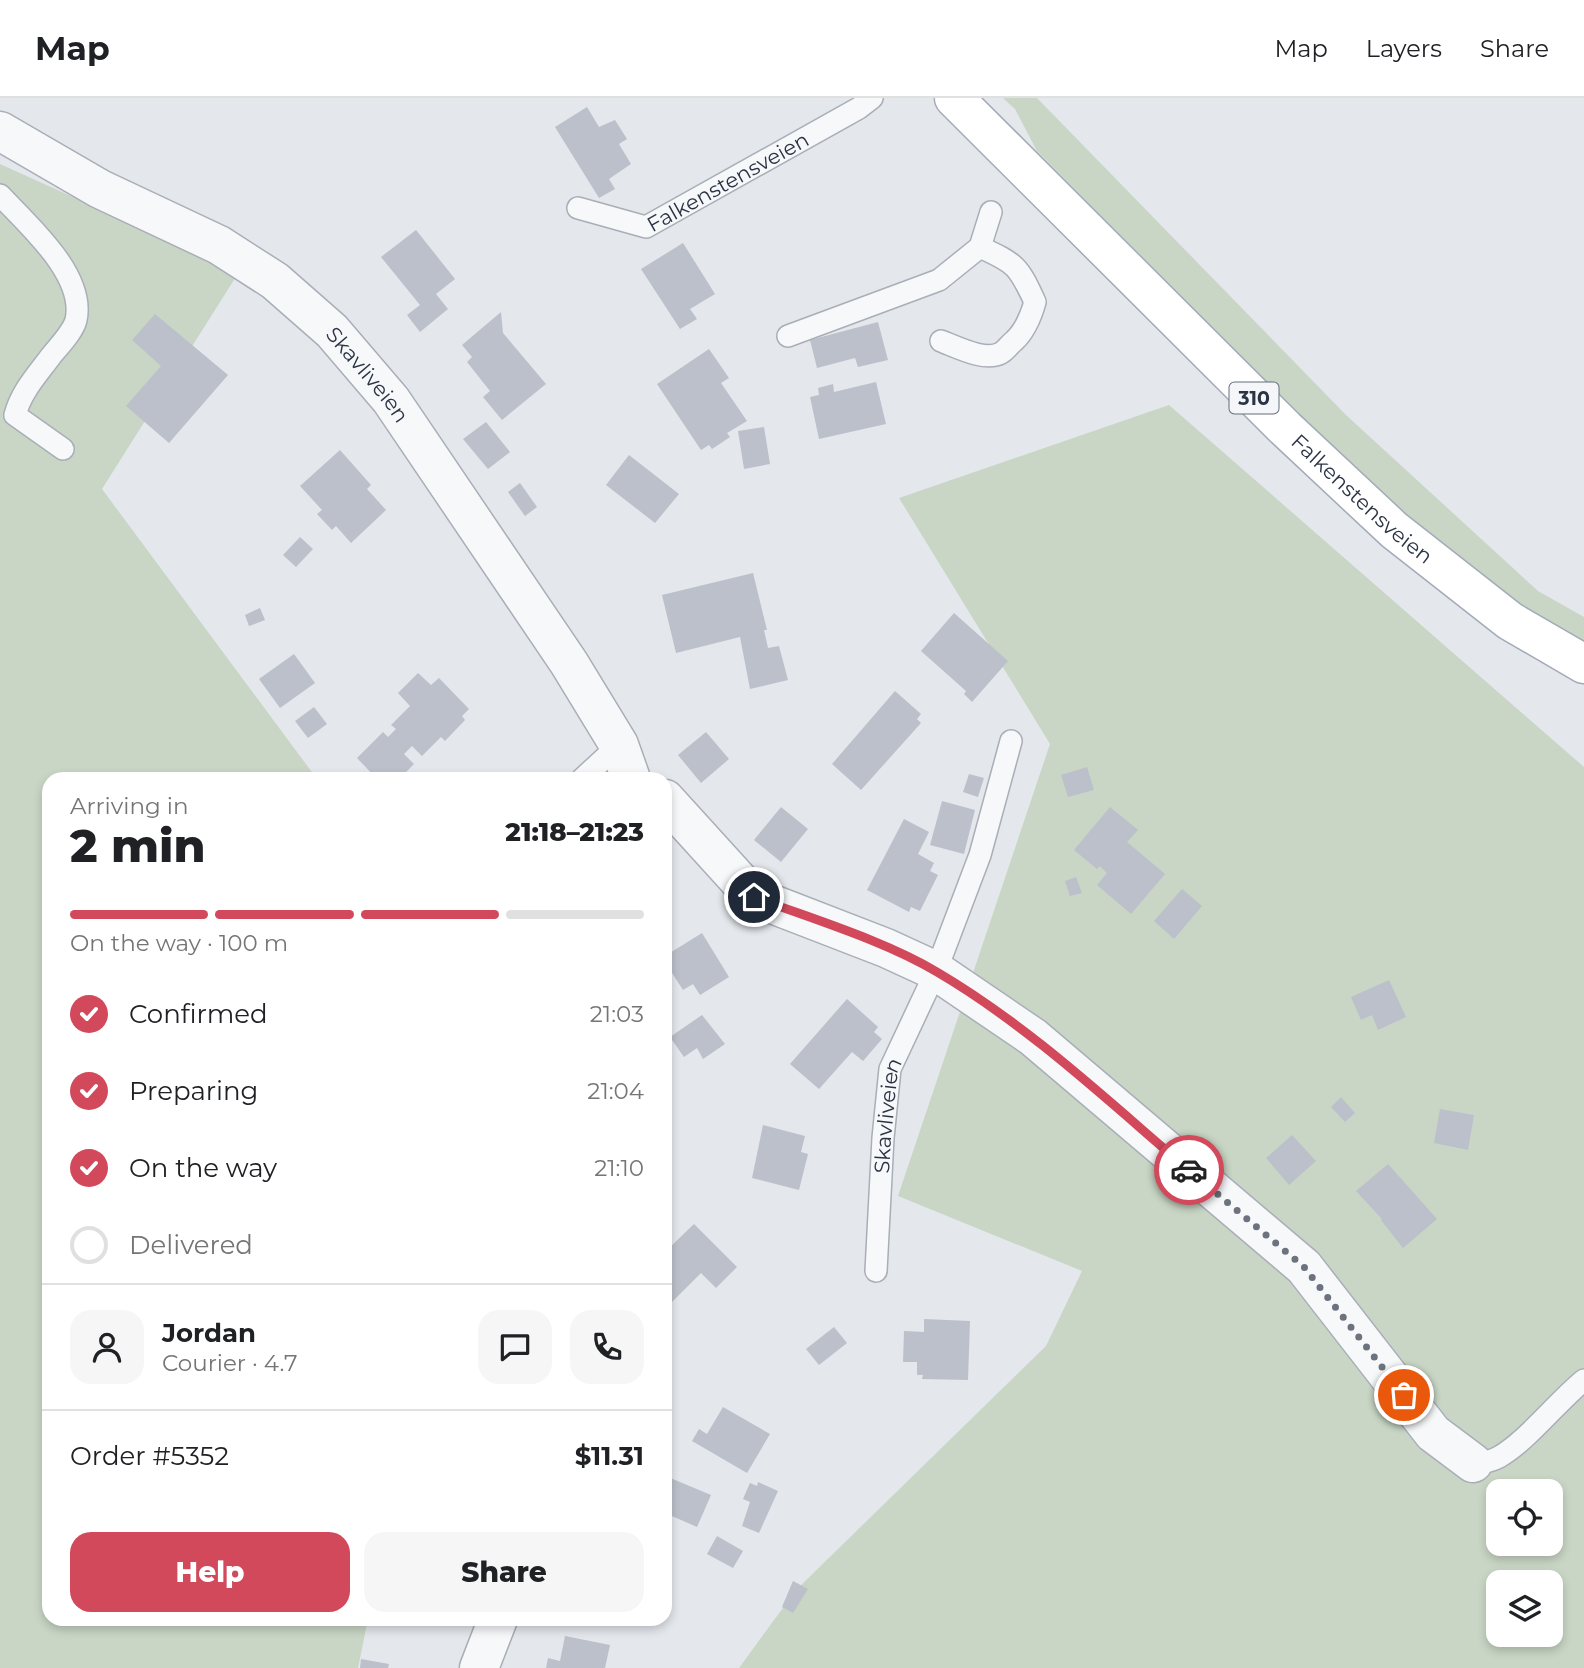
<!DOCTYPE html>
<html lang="en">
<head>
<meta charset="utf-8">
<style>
  :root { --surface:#fff; --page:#f6f6f6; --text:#202124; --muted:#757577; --line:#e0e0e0; --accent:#d1495b }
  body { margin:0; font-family:Montserrat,sans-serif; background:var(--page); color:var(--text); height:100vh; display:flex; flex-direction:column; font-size:26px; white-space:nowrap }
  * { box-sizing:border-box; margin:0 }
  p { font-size:23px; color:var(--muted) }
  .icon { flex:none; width:38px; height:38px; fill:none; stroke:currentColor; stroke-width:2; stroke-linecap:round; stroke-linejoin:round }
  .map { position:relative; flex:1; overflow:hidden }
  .panel { position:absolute; left:42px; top:674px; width:630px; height:854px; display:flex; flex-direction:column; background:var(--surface); border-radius:21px; box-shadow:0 4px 10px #0003 }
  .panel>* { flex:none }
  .controls { position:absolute; left:1486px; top:1381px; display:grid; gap:14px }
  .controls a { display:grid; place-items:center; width:77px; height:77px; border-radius:14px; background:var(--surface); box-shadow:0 4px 10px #0003; font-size:35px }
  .pin { position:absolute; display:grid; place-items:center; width:60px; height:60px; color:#fff; margin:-30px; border:4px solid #fff; border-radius:50%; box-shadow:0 2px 7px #0007 }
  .courier { position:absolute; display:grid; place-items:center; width:70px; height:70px; margin:-35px; border:5px solid #d1495b; border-radius:50%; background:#fff; color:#222; box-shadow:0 2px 9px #0007 }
  .summary em { font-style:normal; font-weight:800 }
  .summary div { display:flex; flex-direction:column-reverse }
  .summary { display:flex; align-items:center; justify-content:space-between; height:119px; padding:0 28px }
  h1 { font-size:46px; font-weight:800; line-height:52px }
  .bar { display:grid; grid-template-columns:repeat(4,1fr); gap:10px 7px; align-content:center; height:84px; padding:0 28px }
  .bar i { height:9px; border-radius:5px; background:var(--line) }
  .bar .current { background:var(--accent) }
  .bar p { grid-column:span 4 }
  .line { display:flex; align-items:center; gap:18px; padding:0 28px; border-top:2px solid var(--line) }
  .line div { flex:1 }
  .round { display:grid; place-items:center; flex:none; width:74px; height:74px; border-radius:21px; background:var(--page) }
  ol { padding:0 28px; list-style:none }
  li { display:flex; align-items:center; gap:21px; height:77px }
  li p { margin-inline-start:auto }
  li .icon { padding:7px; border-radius:50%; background:var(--accent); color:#fff; stroke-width:4 }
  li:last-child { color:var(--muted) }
  li i { width:38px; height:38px; border:4px solid var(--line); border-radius:50% }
  .primary-button { display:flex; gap:14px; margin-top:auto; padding:14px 28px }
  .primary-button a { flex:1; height:80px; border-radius:21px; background:var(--accent); color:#fff; font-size:28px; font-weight:800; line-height:80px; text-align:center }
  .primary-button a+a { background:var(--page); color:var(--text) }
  header { display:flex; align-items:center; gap:42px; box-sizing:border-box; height:98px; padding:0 35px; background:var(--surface); border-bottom:2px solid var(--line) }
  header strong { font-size:33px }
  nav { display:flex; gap:38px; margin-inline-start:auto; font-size:24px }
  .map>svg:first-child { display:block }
</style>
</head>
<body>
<header>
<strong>Map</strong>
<nav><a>Map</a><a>Layers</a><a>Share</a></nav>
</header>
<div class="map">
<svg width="1584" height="1570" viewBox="0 0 1584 1570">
  <rect width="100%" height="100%" fill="#e4e7ec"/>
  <g fill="#c9d6c5" fill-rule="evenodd">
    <polygon points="1003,0 1037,0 1346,317 1538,493 1584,519 1584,549 1488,485 1446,452 1364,379 1233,252 1037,53 1015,11"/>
    <polygon points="0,66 239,174 102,391 317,681 49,681 49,1521 368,1521 358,1570 0,1570"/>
    <path d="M1169,307l415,362v901h-845l57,-78 250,-244 36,-75 -184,-75 152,-452 -151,-246zM1498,1393h52v53h-52zM1498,1484h52v52h-52z"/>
  </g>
  <g fill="#bbc0ca">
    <polygon points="587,9 599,29 615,22 627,41 619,46 631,66 609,81 615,91 599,100 555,29"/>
    <polygon points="416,132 455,181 436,196 448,211 420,234 407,217 420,207 381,159"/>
    <polygon points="683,145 715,196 690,211 697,221 680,231 641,171"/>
    <polygon points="501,214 503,235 546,286 502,322 483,299 490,293 467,264 472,259 462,247"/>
    <polygon points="155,216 228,277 169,345 126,308 161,268 132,242"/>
    <polygon points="878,224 888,262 858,269 855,260 817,270 810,242"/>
    <polygon points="709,251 729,280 721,285 747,323 727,335 730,339 712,351 709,347 701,352 657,286"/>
    <polygon points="876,284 886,326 819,341 810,299 819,297 818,290 833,286 834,294"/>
    <polygon points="486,324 510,354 488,371 463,341"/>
    <polygon points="764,329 770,366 744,371 738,333"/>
    <polygon points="340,352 371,387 367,391 386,412 351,445 336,428 332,432 317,416 322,412 300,388"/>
    <polygon points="629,357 679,396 655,425 606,387"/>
    <polygon points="520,385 537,409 525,418 508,394"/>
    <polygon points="300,439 313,451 296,469 283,457"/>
    <polygon points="753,475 767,532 764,532 768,550 779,548 788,582 750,591 740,539 676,555 662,497"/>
    <polygon points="260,510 265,522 249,528 245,517"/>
    <polygon points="954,515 1008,563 972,604 964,596 966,593 921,553"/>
    <polygon points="294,556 315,585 280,610 259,581"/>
    <polygon points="418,575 431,587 439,580 469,611 462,618 465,622 445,643 441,639 422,658 412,648 404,656 414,666 399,681 377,681 357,660 383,634 388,639 396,631 391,627 410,608 398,595"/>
    <polygon points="895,593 921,616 917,621 921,625 861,692 832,666"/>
    <polygon points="314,609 327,626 308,640 295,623"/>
    <polygon points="706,634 729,661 701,685 678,657"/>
    <polygon points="1087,669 1094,692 1068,699 1061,677"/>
    <polygon points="969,676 984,680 978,699 963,694"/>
    <polygon points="942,703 975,712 964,756 930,747"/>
    <polygon points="781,709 808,731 781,764 754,742"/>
    <polygon points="1110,709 1138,732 1127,744 1165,776 1131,816 1097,787 1107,775 1100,768 1097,771 1074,752"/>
    <polygon points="904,721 929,734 918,756 934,765 930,773 938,777 920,813 911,809 909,814 867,792"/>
    <polygon points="1076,779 1082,795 1070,798 1065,783"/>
    <polygon points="1182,791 1202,808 1174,841 1154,823"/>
    <polygon points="702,835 729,879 700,897 693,886 683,892 665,864 665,858"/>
    <polygon points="1389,882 1406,919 1378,932 1372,917 1361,922 1351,899"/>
    <polygon points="847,901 878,929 874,934 882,941 863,963 852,954 819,991 790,966"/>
    <polygon points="702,917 725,946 703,961 697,950 684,959 670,939"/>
    <polygon points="1341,999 1355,1015 1345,1024 1331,1009"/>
    <polygon points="1440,1011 1474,1017 1468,1052 1434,1045"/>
    <polygon points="763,1027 805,1038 801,1054 808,1056 799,1092 752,1080"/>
    <polygon points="1292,1037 1316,1063 1289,1087 1266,1060"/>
    <polygon points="1388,1066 1437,1121 1403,1150 1381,1122 1382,1121 1356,1093"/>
    <polygon points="694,1126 737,1169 716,1190 701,1175 672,1204 665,1196 665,1154"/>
    <polygon points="924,1221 970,1223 968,1282 922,1281 923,1277 917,1277 917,1264 903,1264 904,1233 924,1234"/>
    <polygon points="834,1229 847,1245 819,1267 806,1251"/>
    <polygon points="723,1309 770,1336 747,1375 692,1343 699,1331 707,1336"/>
    <polygon points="668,1379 711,1397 697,1429 665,1415 665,1386"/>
    <polygon points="758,1384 778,1393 759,1435 742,1428 750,1404 743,1401 750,1385 757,1388"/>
    <polygon points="717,1438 743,1453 733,1470 707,1456"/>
    <polygon points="793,1483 808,1491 793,1515 782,1509"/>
    <polygon points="565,1538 610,1547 605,1570 546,1570 548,1560 560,1563"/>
    <polygon points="361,1561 389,1566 388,1570 360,1570"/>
  </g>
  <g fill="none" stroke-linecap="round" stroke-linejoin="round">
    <defs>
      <g id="lane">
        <path d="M0,97c28,30 86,80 76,125 -3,12 -17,26 -25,36 -14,19 -30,36 -36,59l48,34"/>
        <path id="s1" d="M578,110l68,19 213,-119 13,-10"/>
        <polyline points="788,238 939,182 980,149 991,114"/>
        <path d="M941,243c16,6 44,21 60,12 5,-3 9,-9 13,-12 11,-10 17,-25 21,-39 -17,-37 -19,-38 -55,-55"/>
        <polyline points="582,681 619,647"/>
        <path id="s2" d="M876,1173l7,-133 7,-69 46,-98 44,-116 31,-114"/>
        <path d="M1473,1365c9,0 17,-1 26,-6 28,-16 58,-55 85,-77"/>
      </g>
      <g id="street">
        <path id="s3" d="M0,33l100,58 119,56 56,36 57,50 59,69 178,263 50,82 12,34"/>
        <polyline points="665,701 754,799 886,850 936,873 1033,939 1304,1169 1433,1335 1473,1365"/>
        <polyline points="479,1570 498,1521"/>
      </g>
      <g id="primary">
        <path id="s4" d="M954,0l331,330 109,102 116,91 74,43"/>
      </g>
    </defs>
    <use href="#lane" stroke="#a9aeb7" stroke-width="24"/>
    <use href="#street" stroke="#a9aeb7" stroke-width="41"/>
    <use href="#primary" stroke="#a3abb8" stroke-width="41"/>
    <use href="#lane" stroke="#f7f8fa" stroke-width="21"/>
    <use href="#street" stroke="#f7f8fa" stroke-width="38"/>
    <use href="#primary" stroke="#fff" stroke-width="38"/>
  </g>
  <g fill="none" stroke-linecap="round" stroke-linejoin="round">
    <polyline stroke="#6c737f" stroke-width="7" stroke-dasharray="0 12.6" points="1189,1072 1304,1169 1404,1297"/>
    <path stroke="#d1495b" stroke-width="9" d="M754,799c58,22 129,43 183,75 92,54 171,129 252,198"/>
  </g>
  <g text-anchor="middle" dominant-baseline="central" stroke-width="5" stroke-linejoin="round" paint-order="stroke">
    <rect fill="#f4f6f9" stroke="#676e7b" stroke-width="2" x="1229.5" y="284.5" width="49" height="31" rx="5"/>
    <g font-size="19" font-weight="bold" fill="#2b3445">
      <text x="1254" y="300">310</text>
    </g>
    <g font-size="21" fill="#2b3445" stroke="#f4f6f9">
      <text stroke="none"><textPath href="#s1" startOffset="164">Falkenstensveien</textPath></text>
      <text stroke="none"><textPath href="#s3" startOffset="446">Skavliveien</textPath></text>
      <text stroke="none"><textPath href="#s4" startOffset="572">Falkenstensveien</textPath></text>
      <text stroke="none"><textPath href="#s2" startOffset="156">Skavliveien</textPath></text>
    </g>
  </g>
</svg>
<div class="controls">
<a><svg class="icon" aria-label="locate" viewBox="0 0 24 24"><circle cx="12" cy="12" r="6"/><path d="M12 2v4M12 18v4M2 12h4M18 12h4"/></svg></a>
<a><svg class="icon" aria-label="layers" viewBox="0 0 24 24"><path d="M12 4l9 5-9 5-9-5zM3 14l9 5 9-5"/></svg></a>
</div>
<div class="pin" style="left:1404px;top:1297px;background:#ea580c"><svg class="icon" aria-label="bag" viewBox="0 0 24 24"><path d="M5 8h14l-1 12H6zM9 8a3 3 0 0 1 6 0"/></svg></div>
<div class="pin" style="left:754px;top:799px;background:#1f2937"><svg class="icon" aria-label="home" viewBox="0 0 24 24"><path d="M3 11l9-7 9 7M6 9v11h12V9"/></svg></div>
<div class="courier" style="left:1189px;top:1072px"><svg class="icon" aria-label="car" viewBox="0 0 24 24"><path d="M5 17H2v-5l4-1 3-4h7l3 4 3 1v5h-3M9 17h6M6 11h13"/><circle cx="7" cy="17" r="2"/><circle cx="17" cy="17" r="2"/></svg></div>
<section class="panel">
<div class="summary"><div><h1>2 min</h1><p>Arriving in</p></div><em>21:18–21:23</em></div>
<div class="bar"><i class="current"></i><i class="current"></i><i class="current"></i><i></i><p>On the way · 100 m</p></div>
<ol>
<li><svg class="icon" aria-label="check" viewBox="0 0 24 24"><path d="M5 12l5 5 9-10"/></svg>Confirmed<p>21:03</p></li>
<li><svg class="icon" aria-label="check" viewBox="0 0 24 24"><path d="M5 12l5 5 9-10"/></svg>Preparing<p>21:04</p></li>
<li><svg class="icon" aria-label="check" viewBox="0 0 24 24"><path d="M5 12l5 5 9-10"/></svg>On the way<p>21:10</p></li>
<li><i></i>Delivered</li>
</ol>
<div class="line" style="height:126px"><a class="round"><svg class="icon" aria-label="person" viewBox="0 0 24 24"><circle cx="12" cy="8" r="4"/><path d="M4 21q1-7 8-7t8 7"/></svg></a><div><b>Jordan</b><p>Courier · 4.7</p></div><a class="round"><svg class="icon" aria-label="chat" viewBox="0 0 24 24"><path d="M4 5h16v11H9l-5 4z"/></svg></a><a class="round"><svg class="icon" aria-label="phone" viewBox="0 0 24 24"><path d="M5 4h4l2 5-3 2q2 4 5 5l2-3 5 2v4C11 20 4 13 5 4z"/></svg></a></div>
<div class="line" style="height:91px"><div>Order #5352</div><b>$11.31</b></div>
<div class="primary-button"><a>Help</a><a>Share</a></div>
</section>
</div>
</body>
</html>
